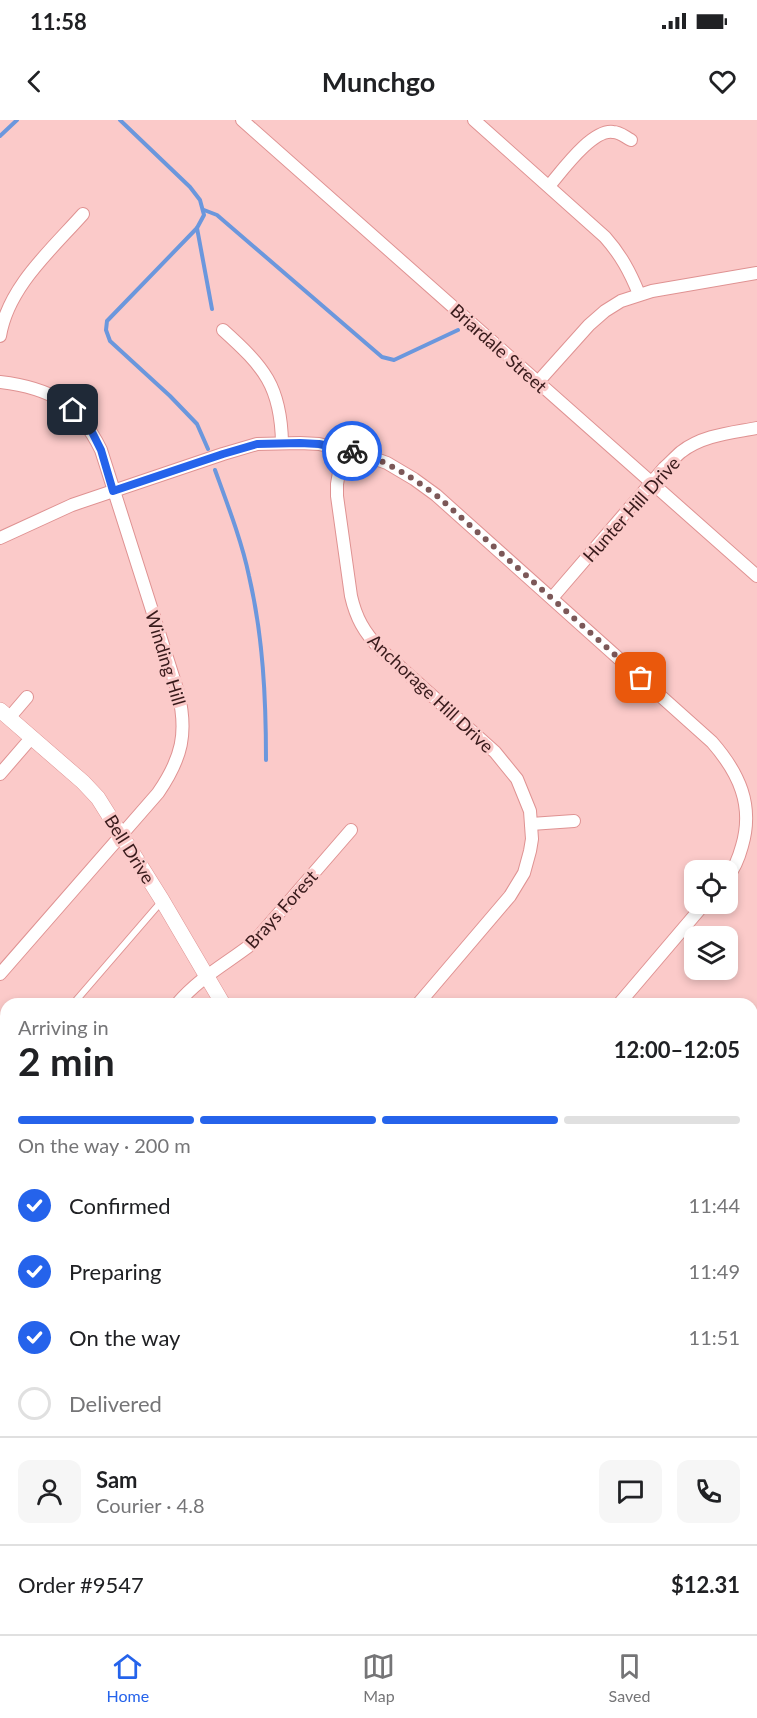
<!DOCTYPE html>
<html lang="en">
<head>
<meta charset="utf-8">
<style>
  :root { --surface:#fff; --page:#f6f6f6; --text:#202124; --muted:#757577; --line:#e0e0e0; --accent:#2563eb }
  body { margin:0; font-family:Lato,sans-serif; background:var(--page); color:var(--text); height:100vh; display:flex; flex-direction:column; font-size:22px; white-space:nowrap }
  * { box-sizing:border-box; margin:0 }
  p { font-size:20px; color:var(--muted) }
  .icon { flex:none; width:33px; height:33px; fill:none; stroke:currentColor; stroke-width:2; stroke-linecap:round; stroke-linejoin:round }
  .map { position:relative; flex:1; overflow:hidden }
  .sheet { position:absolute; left:0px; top:878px; width:758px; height:638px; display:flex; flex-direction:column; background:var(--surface); border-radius:18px 18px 0 0; box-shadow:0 3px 9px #0003 }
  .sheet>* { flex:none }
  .controls { position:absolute; left:684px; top:740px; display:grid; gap:12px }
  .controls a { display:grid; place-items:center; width:54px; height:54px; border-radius:12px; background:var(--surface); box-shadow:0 3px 9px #0003; font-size:30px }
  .pin { position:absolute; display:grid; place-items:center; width:51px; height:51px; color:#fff; margin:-26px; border-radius:12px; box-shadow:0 3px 9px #0006 }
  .courier { position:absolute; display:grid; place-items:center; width:60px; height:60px; margin:-30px; border:4px solid #2563eb; border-radius:50%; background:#fff; color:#222; box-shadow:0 2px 8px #0007 }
  .headline em { font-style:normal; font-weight:700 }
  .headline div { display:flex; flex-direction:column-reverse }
  .headline { display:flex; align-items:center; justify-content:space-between; height:102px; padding:0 18px }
  h1 { font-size:39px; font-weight:700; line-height:45px }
  .bar { display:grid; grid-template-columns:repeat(4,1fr); gap:9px 6px; align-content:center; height:72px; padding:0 18px }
  .bar i { height:8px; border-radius:4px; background:var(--line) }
  .bar .selected { background:var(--accent) }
  .bar p { grid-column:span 4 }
  .line { display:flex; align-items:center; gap:15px; padding:0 18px; border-top:2px solid var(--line) }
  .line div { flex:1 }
  .round { display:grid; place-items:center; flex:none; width:63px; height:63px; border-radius:12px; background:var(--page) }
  ol { padding:0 18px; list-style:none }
  li { display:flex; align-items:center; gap:18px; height:66px }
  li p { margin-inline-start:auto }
  li .icon { padding:6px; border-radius:50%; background:var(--accent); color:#fff; stroke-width:4 }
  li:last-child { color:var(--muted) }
  li i { width:33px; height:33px; border:3px solid var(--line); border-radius:50% }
  .status { display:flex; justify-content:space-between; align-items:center; height:42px; padding:0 30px; background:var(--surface); direction:ltr }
  .status svg { height:16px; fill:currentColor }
  header { display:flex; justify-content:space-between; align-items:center; height:78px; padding:0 18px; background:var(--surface); font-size:27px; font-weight:700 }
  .tab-bar { display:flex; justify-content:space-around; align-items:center; height:84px; border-top:2px solid var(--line); background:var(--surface); font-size:16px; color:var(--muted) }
  .tab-bar a { display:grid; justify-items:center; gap:3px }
  .tab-bar .selected { color:var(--accent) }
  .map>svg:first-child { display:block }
</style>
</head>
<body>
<div class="status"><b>11:58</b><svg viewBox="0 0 49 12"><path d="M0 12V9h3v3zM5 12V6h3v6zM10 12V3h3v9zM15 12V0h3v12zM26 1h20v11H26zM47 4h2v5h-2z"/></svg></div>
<header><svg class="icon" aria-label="back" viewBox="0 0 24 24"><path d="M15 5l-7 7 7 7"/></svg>Munchgo<svg class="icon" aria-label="heart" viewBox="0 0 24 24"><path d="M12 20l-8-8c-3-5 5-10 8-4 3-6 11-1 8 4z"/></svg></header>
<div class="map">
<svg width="757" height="1514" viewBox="0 0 757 1514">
  <rect width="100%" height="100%" fill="#fbcac9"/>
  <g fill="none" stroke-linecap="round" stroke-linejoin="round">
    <g stroke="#6b97dd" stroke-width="4">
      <polyline points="120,0 190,67 200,80 204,95 197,108 107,201 106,210 110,221 170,276 197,304 208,329"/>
      <polyline points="0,16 17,0"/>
      <polyline points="204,90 217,95 382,237 394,240 458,210"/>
      <polyline points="197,108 212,189"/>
      <path d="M215,350c12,33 27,72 34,106 14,60 17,122 17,184"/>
      <polyline points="0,1359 6,1368"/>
    </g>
    <defs>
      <g id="service">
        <polyline points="73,884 161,782"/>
        <polyline points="0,945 6,943"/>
        <polyline points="0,1143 6,1155"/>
      </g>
      <g id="minor">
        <polyline points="242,0 757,456"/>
        <path d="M474,0l131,117c16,18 25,35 34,57"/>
        <path d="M549,66c13,-15 43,-57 64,-54 7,0 12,5 18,8"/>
        <path d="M223,210c41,37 58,56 59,113"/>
        <path d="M0,216c8,-49 51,-86 83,-122"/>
        <path d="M0,262c50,6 78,21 101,68l77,242c10,41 4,66 -20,101l-158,181"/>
        <polyline points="537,263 589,205 605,191 621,181 652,171 757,153"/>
        <path d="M343,329l-6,35v12l14,100c5,22 13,36 29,53l115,103 22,27 13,32 2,28 -2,12 -6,22 -14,23 -92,108"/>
        <path d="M0,418l72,-33 151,-51 34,-10 43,-1 19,1 43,10 25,9 27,16 22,16 276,247c27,31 42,63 30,104 -3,11 -7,22 -14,30"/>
        <path d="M552,478l112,-130c6,-5 11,-11 17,-16 22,-17 50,-19 76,-24"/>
        <polyline points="9,598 27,577"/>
        <polyline points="0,654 32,617"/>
        <polyline points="531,704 574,701"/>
        <path d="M177,884c23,-27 49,-40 76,-61l98,-113"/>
        <polyline points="619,884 705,783"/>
        <polyline points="752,961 757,954"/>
        <polyline points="0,1027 6,1025"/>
        <polyline points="752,1031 757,1036"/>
        <polyline points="0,1209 6,1206"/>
        <polyline points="752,1232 757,1236"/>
        <polyline points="0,1474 6,1473"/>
        <polyline points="73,1509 74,1514"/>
        <polyline points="256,1509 257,1514"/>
      </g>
      <g id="tertiary">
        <polyline points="0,590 83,662 98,678 162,780 223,884"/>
        <polyline points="752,1473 757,1482"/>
      </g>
    </defs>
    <use href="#service" stroke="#df9292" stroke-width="8"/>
    <use href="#minor" stroke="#df9292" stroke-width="14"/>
    <use href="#tertiary" stroke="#df9292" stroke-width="16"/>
    <use href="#service" stroke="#fff" stroke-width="6"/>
    <use href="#minor" stroke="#fff" stroke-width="12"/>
    <use href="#tertiary" stroke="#fff" stroke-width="15"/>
  </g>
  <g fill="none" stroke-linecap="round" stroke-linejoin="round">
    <path stroke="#7c5858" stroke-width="6" stroke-dasharray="0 10.8" d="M352,331c32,8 58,25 84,44l205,183"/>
    <polyline stroke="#2563eb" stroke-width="8" points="73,290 92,312 101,330 113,371 223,334 257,324 300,323 319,324 352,331"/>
  </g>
  <g text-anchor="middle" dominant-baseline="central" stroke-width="6" stroke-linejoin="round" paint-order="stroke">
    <g font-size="18" fill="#381a1b" stroke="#fbcac9">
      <text transform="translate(499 228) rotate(42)">Briardale Street</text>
      <text transform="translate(631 389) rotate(-48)">Hunter Hill Drive</text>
      <text transform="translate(166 538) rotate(73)">Winding Hill</text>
      <text transform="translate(431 573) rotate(43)">Anchorage Hill Drive</text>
      <text transform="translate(130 729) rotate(58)">Bell Drive</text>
      <text transform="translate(281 789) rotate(-48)">Brays Forest</text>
    </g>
  </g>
</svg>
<div class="controls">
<a><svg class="icon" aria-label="locate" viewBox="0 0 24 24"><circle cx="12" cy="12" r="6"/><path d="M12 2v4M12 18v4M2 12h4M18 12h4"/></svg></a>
<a><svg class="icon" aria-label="layers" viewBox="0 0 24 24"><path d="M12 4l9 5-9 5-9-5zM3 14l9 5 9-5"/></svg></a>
</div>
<div class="pin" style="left:641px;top:558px;background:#ea580c"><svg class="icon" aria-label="bag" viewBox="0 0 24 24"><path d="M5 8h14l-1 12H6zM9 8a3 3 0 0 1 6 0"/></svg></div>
<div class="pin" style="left:73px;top:290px;background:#1f2937"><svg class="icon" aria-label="home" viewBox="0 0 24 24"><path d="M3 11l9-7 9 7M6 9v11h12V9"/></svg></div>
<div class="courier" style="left:352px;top:331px"><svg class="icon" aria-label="bike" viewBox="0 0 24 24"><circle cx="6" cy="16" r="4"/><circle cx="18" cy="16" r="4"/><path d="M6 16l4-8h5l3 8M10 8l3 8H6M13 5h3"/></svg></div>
<section class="sheet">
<div class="headline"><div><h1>2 min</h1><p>Arriving in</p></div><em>12:00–12:05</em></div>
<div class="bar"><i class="selected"></i><i class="selected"></i><i class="selected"></i><i></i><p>On the way · 200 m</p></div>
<ol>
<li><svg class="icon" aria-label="check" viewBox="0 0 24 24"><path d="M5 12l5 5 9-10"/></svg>Confirmed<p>11:44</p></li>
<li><svg class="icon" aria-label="check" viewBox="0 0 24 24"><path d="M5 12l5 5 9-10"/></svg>Preparing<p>11:49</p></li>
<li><svg class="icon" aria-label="check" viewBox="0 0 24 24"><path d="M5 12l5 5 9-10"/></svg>On the way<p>11:51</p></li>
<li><i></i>Delivered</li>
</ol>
<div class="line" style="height:108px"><a class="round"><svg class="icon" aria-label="person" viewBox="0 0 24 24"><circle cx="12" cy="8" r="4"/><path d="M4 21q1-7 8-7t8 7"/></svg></a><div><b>Sam</b><p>Courier · 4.8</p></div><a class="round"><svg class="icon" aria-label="chat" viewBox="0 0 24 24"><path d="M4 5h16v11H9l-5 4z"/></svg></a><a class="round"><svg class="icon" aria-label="phone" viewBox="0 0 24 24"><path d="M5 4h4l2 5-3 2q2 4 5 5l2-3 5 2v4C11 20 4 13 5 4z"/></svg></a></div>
<div class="line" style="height:78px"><div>Order #9547</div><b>$12.31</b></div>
</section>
</div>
<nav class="tab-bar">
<a class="selected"><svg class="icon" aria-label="home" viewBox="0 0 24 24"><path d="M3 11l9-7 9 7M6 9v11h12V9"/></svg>Home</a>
<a><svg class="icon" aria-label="map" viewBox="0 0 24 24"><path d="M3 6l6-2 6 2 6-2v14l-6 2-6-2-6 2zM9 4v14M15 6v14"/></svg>Map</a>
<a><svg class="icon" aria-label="saved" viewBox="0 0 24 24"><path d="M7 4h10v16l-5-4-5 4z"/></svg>Saved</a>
</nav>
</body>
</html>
